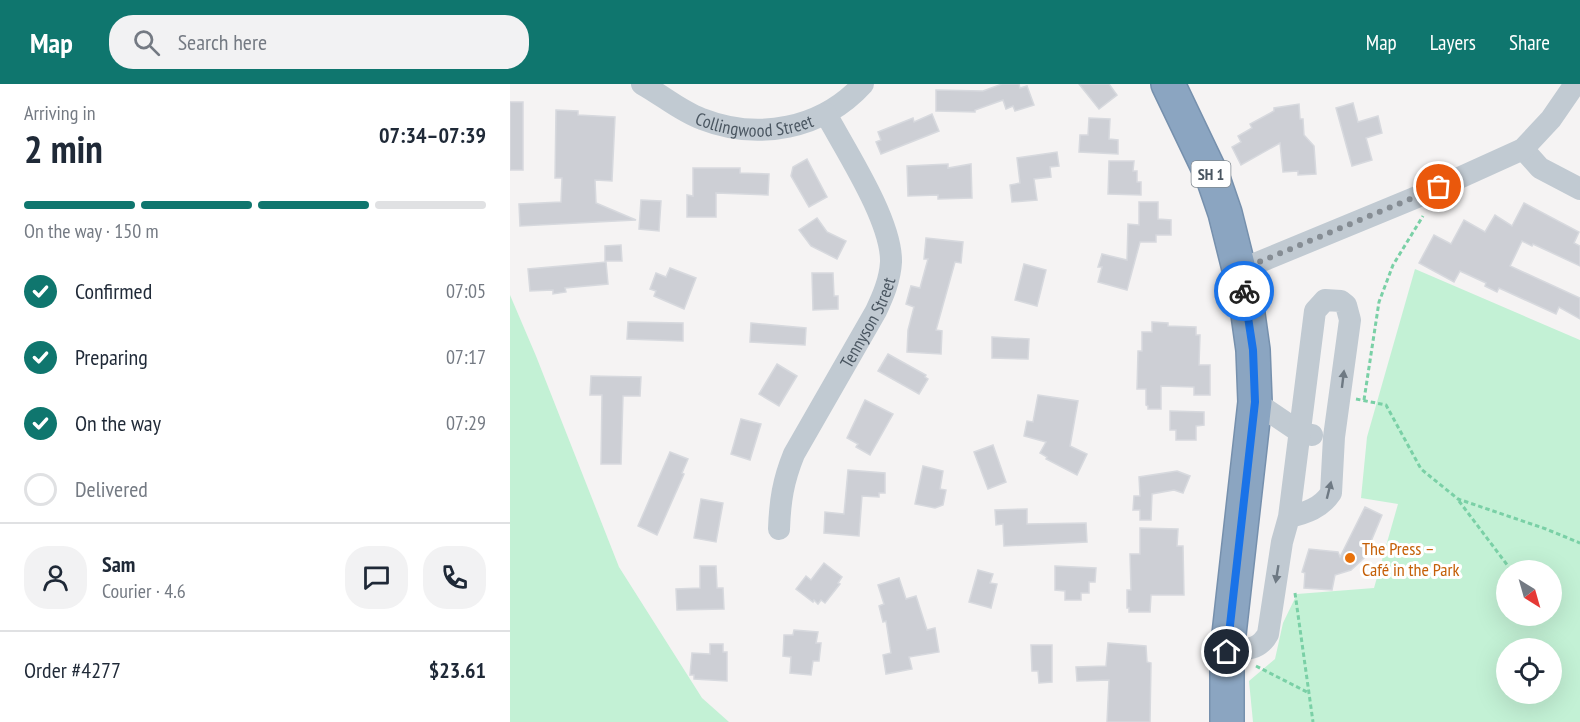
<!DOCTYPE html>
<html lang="en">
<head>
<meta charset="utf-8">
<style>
  :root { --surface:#fff; --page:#f2f2f3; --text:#1f2937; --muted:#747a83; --line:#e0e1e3; --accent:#0f766e }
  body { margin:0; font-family:"PT Sans Narrow",sans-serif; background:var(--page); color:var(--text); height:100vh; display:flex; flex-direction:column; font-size:22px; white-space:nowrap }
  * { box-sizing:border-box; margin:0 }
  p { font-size:20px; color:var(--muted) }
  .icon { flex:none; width:33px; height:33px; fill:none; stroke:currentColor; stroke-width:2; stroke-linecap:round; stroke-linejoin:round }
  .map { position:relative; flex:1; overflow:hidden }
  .panel { display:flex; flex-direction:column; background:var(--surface); width:510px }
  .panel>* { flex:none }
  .needle { width:39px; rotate:143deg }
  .tools { position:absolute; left:986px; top:476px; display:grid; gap:12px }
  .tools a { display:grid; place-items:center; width:66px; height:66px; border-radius:50%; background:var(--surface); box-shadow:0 6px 24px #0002; font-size:30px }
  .pin { position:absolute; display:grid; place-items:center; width:51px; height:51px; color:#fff; margin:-26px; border:3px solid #fff; border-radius:50%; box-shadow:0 2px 6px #0007 }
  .courier { position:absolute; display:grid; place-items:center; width:60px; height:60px; margin:-30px; border:4px solid #1a73e8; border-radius:50%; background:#fff; color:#222; box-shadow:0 2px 8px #0007 }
  .head em { font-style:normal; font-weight:600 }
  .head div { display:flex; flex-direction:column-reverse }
  .head { display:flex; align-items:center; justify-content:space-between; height:102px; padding:0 24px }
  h1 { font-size:39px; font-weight:600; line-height:45px }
  .bar { display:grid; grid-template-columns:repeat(4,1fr); gap:9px 6px; align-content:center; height:72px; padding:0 24px }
  .bar i { height:8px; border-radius:4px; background:var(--line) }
  .bar .selected { background:var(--accent) }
  .bar p { grid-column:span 4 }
  .line { display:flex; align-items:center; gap:15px; padding:0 24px; border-top:2px solid var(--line) }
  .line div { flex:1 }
  .round { display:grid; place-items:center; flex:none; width:63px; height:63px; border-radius:24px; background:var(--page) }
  ol { padding:0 24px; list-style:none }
  li { display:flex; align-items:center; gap:18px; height:66px }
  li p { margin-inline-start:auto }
  li .icon { padding:6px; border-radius:50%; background:var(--accent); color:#fff; stroke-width:4 }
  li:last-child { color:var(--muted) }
  li i { width:33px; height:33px; border:3px solid var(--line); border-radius:50% }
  header { display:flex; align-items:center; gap:36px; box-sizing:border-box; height:84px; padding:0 30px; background:var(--accent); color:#fff }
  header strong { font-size:28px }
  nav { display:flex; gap:33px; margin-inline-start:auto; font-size:21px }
  .search { width:420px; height:54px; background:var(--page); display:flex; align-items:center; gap:15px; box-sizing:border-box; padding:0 21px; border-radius:24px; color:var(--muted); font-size:22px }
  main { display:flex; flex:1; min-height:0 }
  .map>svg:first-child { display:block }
</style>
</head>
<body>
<header>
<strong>Map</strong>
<div class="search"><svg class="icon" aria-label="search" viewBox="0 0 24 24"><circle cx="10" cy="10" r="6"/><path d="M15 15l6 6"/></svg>Search here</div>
<nav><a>Map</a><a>Layers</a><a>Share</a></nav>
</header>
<main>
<section class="panel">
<div class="head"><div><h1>2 min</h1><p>Arriving in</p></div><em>07:34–07:39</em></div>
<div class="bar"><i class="selected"></i><i class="selected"></i><i class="selected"></i><i></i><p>On the way · 150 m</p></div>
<ol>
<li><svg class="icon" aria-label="check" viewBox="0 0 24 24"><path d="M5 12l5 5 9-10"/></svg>Confirmed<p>07:05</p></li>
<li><svg class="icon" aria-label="check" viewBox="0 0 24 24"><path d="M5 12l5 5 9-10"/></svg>Preparing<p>07:17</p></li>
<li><svg class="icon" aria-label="check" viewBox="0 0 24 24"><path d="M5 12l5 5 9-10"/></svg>On the way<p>07:29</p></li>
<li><i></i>Delivered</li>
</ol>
<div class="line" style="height:108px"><a class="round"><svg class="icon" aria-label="person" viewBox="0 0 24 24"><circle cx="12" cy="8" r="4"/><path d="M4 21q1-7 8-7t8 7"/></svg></a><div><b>Sam</b><p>Courier · 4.6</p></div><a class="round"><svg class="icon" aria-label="chat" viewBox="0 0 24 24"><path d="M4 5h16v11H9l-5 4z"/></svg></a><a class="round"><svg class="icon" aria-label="phone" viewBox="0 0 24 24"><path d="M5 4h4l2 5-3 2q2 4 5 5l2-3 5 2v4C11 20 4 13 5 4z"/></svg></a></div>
<div class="line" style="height:78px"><div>Order #4277</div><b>$23.61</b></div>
</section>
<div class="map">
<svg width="1070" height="638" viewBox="0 0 1070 638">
  <rect width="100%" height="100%" fill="#f5f3f3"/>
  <g fill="#c3f1d5" fill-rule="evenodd">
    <path d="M905,185l165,71v382h-327l-4,-41 26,-22 8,-36 14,-29 77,-6 24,-84 -37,-6 6,-61zM996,486h45v45h-45zM996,564h45v45h-45z"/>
    <polygon points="0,211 26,272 109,483 192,614 219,638 0,638"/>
  </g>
  <g fill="#cdcfd5" stroke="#d7d9de" stroke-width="1.5">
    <polygon points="492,0 509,0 510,4 517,2 524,21 505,27 503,22 496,25 493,16 465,26 465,28 426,27 426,6 473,7"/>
    <polygon points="569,0 599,0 607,11 589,25"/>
    <rect x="0" y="18" width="13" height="68"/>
    <polygon points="843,19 848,38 868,32 872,49 856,54 862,76 842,82 826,24"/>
    <polygon points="789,20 790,35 793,35 794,51 804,62 806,90 788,91 788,87 773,88 770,59 731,81 722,63 731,58 728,52 742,44 740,40 764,27 764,24"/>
    <polygon points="46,26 68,27 68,31 105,33 102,97 85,96 86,119 126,136 10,142 9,120 51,118 52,94 45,94"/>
    <polygon points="422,30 429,47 371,70 366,58 371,56 368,48 403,34 404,38"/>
    <polygon points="579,34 600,35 599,55 608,56 608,70 569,68 570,51 578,51"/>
    <polygon points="547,68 549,82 540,83 541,93 524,95 527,116 502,118 500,101 510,99 507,74"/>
    <polygon points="297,75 317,113 299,123 281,92 283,83"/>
    <polygon points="599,77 624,77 623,87 627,87 627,98 631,98 631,111 598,110"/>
    <polygon points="438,80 438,84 461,80 462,114 428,115 428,111 398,112 397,82"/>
    <polygon points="183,84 230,84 230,89 259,90 258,111 206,109 206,133 177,133 177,111 183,112"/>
    <polygon points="131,116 151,117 149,147 129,145"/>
    <polygon points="629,118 648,118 648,135 661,136 661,151 646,151 646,158 630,158 617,206 588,198 592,183 588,183 592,170 617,176 618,140 629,141"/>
    <polygon points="1014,119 1069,148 1064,159 1070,162 1070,182 1023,160 1022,162 1012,157 1000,182 1070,214 1070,235 1049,223 1046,230 989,204 987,208 975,202 976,199 950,187 944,198 909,179 924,151 941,160 954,136 975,148 985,131 1002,142"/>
    <polygon points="307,134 317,148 336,157 327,175 301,162 289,146"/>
    <polygon points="416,154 453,158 451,179 445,178 426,246 432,247 431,270 397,268 398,246 404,223 396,220 401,202 410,204 418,175 414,175"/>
    <polygon points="111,161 112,177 95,177 95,162"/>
    <polygon points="96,178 98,200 55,204 56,208 43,210 43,206 20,207 18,185"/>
    <polygon points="514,180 536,186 527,222 505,216"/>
    <polygon points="160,184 186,194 174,225 144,212 146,207 140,205 146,189 156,193"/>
    <polygon points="302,189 323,189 324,212 328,212 328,225 303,226"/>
    <polygon points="118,238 173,239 173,257 117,255"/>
    <polygon points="642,238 658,239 658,242 686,243 686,251 690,251 689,281 700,281 700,311 684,311 684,303 651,302 651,325 638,325 638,322 636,321 636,305 627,305 628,267 632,267 632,248 642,248"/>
    <polygon points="241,239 296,244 295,261 240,258"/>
    <polygon points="482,253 519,255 518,275 482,274"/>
    <polygon points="378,270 416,291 415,293 418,295 409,310 368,287"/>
    <polygon points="267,280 287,292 269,322 249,310"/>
    <polygon points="81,292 131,293 130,312 113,312 111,380 91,380 92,311 80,311"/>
    <polygon points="528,311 568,317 560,362 577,370 567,391 536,375 537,373 530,369 536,358 514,352 517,337 523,338"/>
    <polygon points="355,316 383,330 360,371 346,363 348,360 337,354"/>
    <polygon points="660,327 694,328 694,341 686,342 686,356 666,356 666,346 660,346"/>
    <polygon points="231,335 251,340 240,376 221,370"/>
    <polygon points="483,361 496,398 478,405 464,368"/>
    <polygon points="160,368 178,375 172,389 174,390 147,451 128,442"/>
    <polygon points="413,382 433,387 430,405 436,406 433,421 425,424 405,420"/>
    <polygon points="338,386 375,389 375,409 369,409 369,413 352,412 349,452 314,449 315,428 334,430"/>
    <polygon points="667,387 680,392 673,409 664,406 642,410 641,436 630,436 630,426 623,426 624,412 630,412 629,393"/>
    <polygon points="191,415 213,419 206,458 184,454"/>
    <polygon points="855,423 872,431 854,474 841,486 825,491 822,506 794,504 795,489 792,488 799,465 828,468 830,473"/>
    <polygon points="517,425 517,440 576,439 577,458 494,462 493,440 486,441 485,426"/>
    <polygon points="630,444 668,445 667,462 673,462 674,511 641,511 640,528 619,528 619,524 617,524 617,506 621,506 620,470 630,470"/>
    <polygon points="314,479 332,493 328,499 330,500 315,519 311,516 308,520 304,516 303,518 286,505 296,492 301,496"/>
    <polygon points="190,482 206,482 207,504 213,504 214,525 167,526 166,505 190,504"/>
    <polygon points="545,482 586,484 585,498 579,498 579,509 571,509 571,516 555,516 555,507 545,506"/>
    <polygon points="468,486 483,490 480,499 487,500 481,524 459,518"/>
    <polygon points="389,494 396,515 406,512 417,546 425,544 429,568 399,573 402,585 376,590 373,571 381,569 376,537 373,538 369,522 374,520 368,501"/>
    <polygon points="284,546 308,548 306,559 311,559 309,577 303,577 301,591 280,589 281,573 273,572 274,551 283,551"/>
    <polygon points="598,559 636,562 637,578 641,579 640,638 597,638 599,596 567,597 566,583 596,582"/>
    <polygon points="200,560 213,560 213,568 217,568 217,597 184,595 184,591 180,591 182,569 200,570"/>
    <polygon points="521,561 542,561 542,598 529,599 528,587 522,587"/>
  </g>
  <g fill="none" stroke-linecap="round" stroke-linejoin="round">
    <defs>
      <polyline id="highway" points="658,0 703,94 715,129 735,209 743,266 745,318 717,568 717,638"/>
    </defs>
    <use href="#highway" stroke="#7690ad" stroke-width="36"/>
    <g stroke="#7ad0a6" stroke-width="3" stroke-dasharray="4.5 3" stroke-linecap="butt">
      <polyline points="846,315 876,321 911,385 948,415 1036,445 1070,459"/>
      <polyline points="854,316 869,218 883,181 913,132"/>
      <polyline points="949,417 1001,486"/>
      <polyline points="785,509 803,638"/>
      <polyline points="746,582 799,609"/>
    </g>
    <g stroke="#c1cad2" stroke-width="22">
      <path id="s1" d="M132,0c20,11 38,27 60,35 56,22 120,10 161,-35"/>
      <polyline points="1013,65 1030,84 1070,105"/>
      <polyline points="730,186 907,113 1013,65 1041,35 1065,0"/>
      <polyline points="745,318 791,349 802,351"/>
      <path id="s2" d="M269,445c1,-28 4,-48 15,-75l82,-143c7,-15 14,-31 15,-49 1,-41 -45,-111 -65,-148"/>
      <path d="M717,568c18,-3 32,-1 41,-18l14,-92 7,-25 26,-206 10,-11 16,1 5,4 4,15 -16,117 -3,56c-10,15 -25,20 -42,24"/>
    </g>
    <use href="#highway" stroke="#8ba5c1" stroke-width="33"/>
  </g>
  <defs><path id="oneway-solid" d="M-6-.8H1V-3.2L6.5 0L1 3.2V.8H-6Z" transform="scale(1.5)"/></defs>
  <g fill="#6e7983">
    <use href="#oneway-solid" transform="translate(833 295) rotate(-83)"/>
    <use href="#oneway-solid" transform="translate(819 406) rotate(-76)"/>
    <use href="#oneway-solid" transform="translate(767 490) rotate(99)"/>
  </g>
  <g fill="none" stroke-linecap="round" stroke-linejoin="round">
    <polyline stroke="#868d94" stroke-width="6" stroke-dasharray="0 10.8" points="734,207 730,186 929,103"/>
    <polyline stroke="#1a73e8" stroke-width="8" points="717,568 745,318 743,266 734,207"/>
  </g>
  <circle fill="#e8710a" stroke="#fff" stroke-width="2" cx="840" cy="474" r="6"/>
  <g text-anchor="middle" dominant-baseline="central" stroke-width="6" stroke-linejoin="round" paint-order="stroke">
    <rect fill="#fff" stroke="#808990" stroke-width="1.5" x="681.5" y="77" width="39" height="26" rx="4.5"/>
    <g font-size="16" font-weight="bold" fill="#4a5661">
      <text x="701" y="90">SH 1</text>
    </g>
    <g font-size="18" fill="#4a5661" stroke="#fff">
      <text stroke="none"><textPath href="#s1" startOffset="123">Collingwood Street</textPath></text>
      <text stroke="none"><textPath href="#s2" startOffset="228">Tennyson Street</textPath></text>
    </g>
    <g font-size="18" fill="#c56008" stroke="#fff" text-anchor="start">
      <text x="852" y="464">The Press –<tspan x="852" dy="21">Café in the Park</tspan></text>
    </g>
  </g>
</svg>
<div class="tools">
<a><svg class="needle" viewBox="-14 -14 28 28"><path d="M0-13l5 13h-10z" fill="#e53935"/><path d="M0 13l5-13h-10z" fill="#747a83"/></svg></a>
<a><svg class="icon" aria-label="locate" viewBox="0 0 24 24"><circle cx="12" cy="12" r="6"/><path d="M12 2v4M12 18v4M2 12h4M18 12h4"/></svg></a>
</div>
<div class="pin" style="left:929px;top:103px;background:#ea580c"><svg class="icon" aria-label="bag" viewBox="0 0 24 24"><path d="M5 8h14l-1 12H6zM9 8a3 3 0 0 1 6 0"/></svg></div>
<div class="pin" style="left:717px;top:568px;background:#1f2937"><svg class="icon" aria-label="home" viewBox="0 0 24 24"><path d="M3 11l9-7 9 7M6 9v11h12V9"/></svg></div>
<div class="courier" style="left:734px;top:207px"><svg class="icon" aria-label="bike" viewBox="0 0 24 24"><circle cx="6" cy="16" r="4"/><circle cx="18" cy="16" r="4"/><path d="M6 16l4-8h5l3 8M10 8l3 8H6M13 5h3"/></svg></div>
</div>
</main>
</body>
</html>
